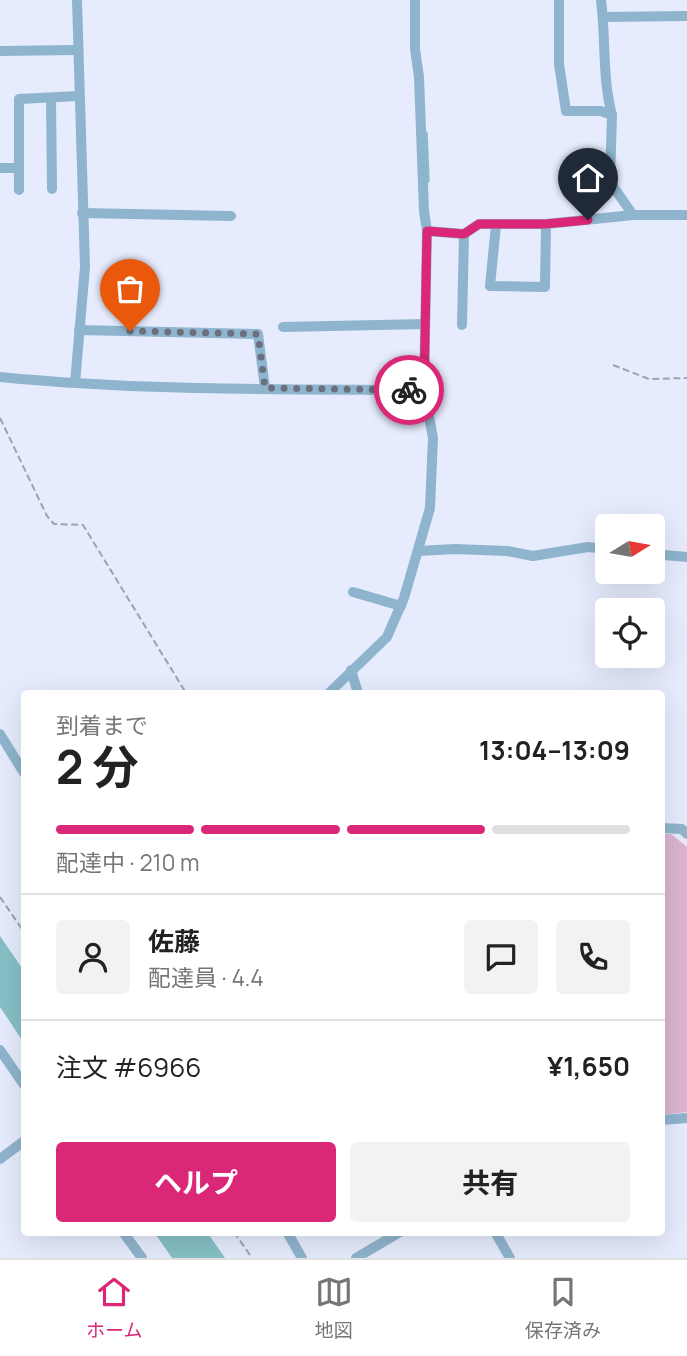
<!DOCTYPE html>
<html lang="ja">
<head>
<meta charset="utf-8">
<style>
  :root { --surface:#fff; --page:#f2f2f2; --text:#222; --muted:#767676; --line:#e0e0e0; --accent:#db2777 }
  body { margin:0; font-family:Manrope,"Noto Sans JP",sans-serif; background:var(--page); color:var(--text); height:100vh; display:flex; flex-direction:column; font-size:26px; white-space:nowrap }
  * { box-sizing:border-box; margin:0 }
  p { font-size:23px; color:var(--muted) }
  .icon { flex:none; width:38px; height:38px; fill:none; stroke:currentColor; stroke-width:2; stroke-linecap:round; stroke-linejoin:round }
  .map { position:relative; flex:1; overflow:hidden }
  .side { position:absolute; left:21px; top:690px; width:644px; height:546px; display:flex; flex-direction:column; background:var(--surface); border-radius:7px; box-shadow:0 7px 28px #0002 }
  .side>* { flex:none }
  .needle { width:46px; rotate:79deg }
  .tools { position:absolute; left:595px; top:514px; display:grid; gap:14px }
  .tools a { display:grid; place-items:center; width:70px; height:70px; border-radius:7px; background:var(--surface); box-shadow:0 7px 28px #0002; font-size:35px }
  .pin { position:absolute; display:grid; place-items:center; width:60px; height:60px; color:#fff; margin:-72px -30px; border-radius:50% 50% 50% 0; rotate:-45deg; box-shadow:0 0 7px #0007 }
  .pin .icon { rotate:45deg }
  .courier { position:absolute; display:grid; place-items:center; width:70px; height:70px; margin:-35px; border:5px solid #db2777; border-radius:50%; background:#fff; color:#222; box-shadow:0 2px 9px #0007 }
  .overview em { font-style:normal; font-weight:700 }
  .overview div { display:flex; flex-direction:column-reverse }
  .overview { display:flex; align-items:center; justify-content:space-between; height:119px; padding:0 35px }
  h1 { font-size:46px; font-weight:700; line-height:52px }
  .bar { display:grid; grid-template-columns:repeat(4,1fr); gap:10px 7px; align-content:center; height:84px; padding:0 35px }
  .bar i { height:9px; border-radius:5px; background:var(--line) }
  .bar .current { background:var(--accent) }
  .bar p { grid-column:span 4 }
  .line { display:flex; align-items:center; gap:18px; padding:0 35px; border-top:2px solid var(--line) }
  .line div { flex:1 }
  .round { display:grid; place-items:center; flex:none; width:74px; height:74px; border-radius:7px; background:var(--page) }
  .button { display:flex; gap:14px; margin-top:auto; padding:14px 35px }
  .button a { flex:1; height:80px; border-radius:7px; background:var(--accent); color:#fff; font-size:28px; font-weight:700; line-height:80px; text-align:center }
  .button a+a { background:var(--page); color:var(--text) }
  .menu { display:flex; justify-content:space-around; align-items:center; height:98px; border-top:2px solid var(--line); background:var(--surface); font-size:19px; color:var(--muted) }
  .menu a { display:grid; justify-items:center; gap:4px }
  .menu .current { color:var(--accent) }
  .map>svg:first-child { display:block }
</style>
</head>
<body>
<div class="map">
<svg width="687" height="1258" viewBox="0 0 687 1258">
  <rect width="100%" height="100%" fill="#e6ecfd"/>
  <polygon fill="#dbb4d1" points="662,834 671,834 687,847 687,1112 662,1115"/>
  <g fill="#86c0c6">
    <polygon points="0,936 24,971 24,1043 0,1007"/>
    <polygon points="154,1232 207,1232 225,1258 172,1258"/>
  </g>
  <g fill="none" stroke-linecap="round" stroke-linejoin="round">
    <polyline stroke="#86c0c6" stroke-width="3.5" points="426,133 428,181"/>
    <g stroke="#9da1b0" stroke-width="2" stroke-dasharray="7 3.5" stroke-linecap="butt">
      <polyline points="613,365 649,379 687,378"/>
      <polyline points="0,418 47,516 54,524 83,525 186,693"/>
      <polyline points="0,897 24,932"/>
      <polyline points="234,1232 252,1258"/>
    </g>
    <g stroke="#8fb4cd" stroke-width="10">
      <polyline points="559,0 559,64 566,111 601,111 612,115 610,182 633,215"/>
      <path d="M601,0c5,38 1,78 11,115"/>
      <polyline points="603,17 687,16"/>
      <polyline points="0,51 76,50"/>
      <polyline points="51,98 52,189"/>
      <polyline points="0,168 19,168"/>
      <polyline points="19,190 19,99 78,96"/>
      <polyline points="82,213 231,216"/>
      <polyline points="496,225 490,286 545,287 546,224"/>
      <polyline points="427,231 464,234 479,224 546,224 633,215 687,215"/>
      <polyline points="462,325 464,234"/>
      <polyline points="283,327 425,324"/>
      <polyline points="79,330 258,334 265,388"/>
      <path d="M0,377c141,14 283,12 424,13"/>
      <polyline points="75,383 85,267 77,0"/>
      <polyline points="418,551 455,549 507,551 533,556 588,547 607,549"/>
      <polyline points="653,554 687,557"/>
      <polyline points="353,592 401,606"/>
      <polyline points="351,670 358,693"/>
      <polyline points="329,693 387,637 404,598 430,508 433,438 424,390 427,231 424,211 419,77 415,49 415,0"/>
      <polyline points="0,734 24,773"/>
      <polyline points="662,828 682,829 687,834"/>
      <polyline points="0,1050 24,1085"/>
      <polyline points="662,1120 687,1118"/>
      <polyline points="0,1159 24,1141"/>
      <polyline points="123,1232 142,1258"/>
      <polyline points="287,1232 302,1258"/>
      <polyline points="495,1232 510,1258"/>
      <polyline points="356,1258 400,1232"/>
    </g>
  </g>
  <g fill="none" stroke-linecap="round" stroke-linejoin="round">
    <polyline stroke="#6c707e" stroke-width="7" stroke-dasharray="0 12.6" points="130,331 258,334 265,388 409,390"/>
    <polyline stroke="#db2777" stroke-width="9" points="409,390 424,390 427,231 464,234 479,224 545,224 588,220"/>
  </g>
</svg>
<div class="tools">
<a><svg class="needle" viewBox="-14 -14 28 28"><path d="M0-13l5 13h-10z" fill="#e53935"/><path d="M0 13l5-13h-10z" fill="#767676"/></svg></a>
<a><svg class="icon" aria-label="locate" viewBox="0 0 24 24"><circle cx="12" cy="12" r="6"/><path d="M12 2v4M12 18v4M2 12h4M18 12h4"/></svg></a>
</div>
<div class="pin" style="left:130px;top:331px;background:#ea580c"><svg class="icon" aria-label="bag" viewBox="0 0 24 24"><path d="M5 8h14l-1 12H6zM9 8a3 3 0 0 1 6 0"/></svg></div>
<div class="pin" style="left:588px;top:220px;background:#1f2937"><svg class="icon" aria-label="home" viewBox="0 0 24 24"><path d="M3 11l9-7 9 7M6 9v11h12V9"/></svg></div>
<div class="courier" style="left:409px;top:390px"><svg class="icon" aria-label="bike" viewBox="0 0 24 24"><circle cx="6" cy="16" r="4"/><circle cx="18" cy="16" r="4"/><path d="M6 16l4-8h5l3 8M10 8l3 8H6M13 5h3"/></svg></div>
<section class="side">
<div class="overview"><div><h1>2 分</h1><p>到着まで</p></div><em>13:04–13:09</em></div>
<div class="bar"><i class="current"></i><i class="current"></i><i class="current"></i><i></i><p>配達中 · 210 m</p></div>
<div class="line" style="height:126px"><a class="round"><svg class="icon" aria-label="person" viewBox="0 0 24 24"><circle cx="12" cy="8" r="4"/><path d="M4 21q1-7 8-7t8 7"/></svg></a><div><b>佐藤</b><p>配達員 · 4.4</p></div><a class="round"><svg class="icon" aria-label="chat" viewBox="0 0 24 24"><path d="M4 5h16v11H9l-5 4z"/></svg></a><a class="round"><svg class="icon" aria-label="phone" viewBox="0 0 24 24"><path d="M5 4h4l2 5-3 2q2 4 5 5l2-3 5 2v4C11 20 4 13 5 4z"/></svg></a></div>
<div class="line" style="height:91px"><div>注文 #6966</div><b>¥1,650</b></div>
<div class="button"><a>ヘルプ</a><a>共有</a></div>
</section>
</div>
<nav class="menu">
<a class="current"><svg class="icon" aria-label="home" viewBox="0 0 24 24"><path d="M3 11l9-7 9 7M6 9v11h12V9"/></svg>ホーム</a>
<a><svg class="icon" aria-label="map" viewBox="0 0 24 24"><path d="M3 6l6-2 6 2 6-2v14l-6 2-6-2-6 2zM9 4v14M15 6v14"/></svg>地図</a>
<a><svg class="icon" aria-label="saved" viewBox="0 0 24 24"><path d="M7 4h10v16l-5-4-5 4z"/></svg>保存済み</a>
</nav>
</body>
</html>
